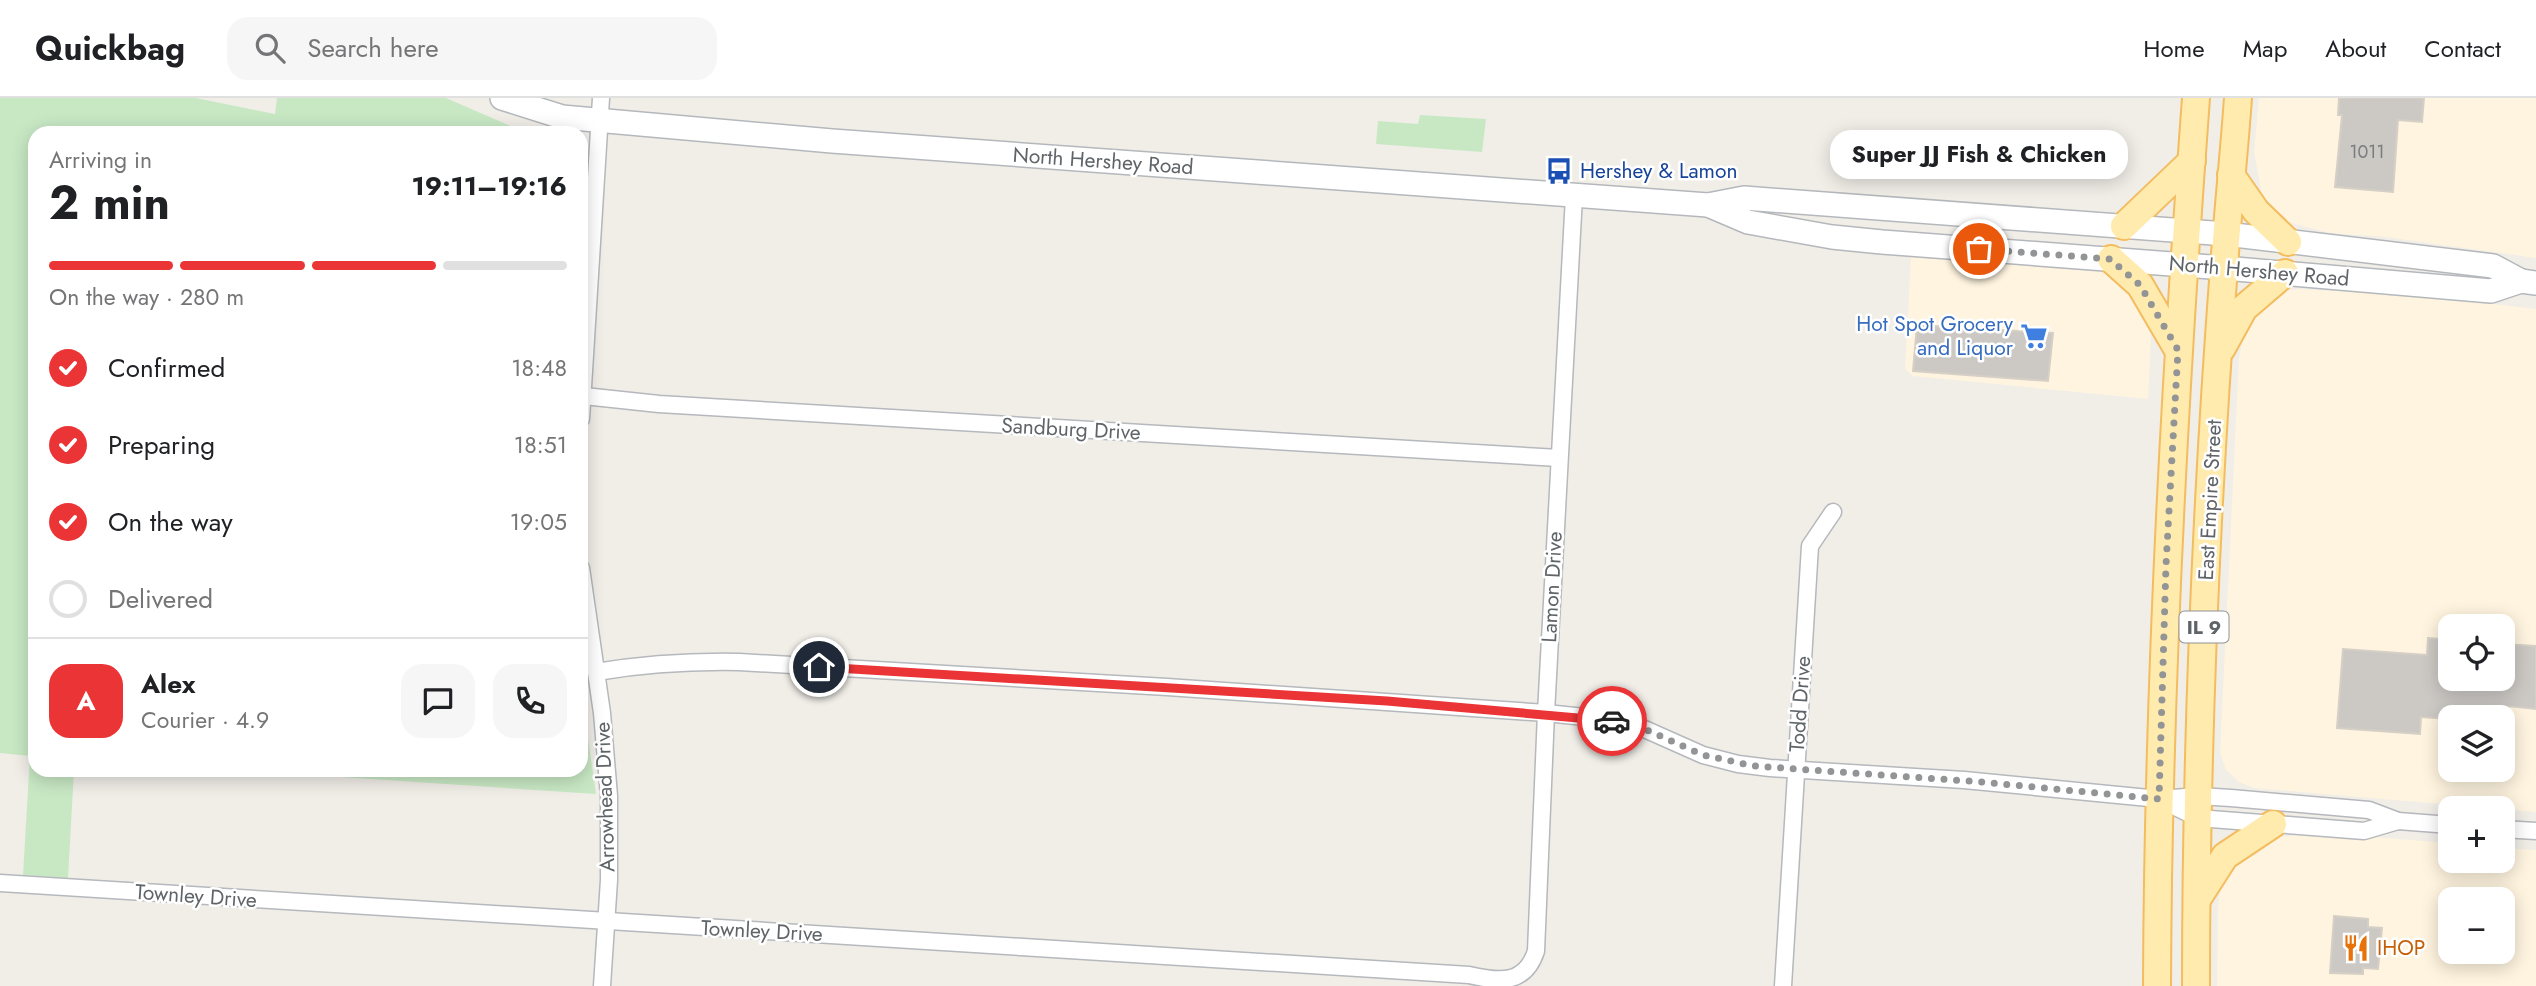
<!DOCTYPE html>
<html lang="en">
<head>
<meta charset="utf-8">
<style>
  :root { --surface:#fff; --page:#f6f6f6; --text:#202124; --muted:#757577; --line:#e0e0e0; --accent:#eb3436 }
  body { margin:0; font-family:Jost,sans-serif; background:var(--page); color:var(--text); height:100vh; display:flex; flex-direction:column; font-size:26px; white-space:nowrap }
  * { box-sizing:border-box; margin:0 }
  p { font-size:23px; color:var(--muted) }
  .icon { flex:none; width:38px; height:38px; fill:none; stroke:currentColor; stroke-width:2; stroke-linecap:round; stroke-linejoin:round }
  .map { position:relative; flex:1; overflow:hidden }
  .drawer { position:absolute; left:28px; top:28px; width:560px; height:651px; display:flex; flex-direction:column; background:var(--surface); border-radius:21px; box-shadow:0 4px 18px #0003 }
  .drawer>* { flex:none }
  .buttons { position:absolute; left:2438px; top:516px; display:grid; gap:14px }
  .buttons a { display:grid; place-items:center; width:77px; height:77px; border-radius:14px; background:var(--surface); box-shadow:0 4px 18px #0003; font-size:35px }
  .pin { position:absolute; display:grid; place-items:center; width:60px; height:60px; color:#fff; margin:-30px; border:4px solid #fff; border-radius:50%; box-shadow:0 2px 7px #0007 }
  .courier { position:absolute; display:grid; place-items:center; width:70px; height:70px; margin:-35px; border:5px solid #eb3436; border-radius:50%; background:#fff; color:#222; box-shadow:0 2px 9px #0007 }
  .bubble { position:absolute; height:49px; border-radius:21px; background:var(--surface); box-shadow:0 4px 18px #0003; font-size:23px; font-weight:700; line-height:49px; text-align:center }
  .headline em { font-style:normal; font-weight:700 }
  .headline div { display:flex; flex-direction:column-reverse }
  .headline { display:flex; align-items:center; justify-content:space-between; height:119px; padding:0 21px }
  h1 { font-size:46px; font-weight:700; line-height:52px }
  .bar { display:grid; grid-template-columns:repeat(4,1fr); gap:10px 7px; align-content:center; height:84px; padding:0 21px }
  .bar i { height:9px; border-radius:5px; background:var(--line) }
  .bar .active { background:var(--accent) }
  .bar p { grid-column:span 4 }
  .line { display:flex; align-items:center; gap:18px; padding:0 21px; border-top:2px solid var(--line) }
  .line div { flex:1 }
  .round { display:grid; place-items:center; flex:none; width:74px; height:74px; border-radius:21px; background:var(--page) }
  ol { padding:0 21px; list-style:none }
  li { display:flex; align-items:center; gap:21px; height:77px }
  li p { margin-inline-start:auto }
  li .icon { padding:7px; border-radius:50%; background:var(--accent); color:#fff; stroke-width:4 }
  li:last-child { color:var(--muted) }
  li i { width:38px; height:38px; border:4px solid var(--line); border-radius:50% }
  header { display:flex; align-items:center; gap:42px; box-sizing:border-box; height:98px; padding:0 35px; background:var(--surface); border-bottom:2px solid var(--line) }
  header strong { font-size:33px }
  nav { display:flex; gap:38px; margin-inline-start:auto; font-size:24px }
  .search { width:490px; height:63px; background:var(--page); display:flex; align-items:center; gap:18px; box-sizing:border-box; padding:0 24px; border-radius:21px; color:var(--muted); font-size:26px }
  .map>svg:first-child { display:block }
</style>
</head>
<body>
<header>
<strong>Quickbag</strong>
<div class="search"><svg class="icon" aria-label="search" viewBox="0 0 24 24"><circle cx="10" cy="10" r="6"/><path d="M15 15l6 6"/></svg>Search here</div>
<nav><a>Home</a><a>Map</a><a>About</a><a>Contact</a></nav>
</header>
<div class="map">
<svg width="2536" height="888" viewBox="0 0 2536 888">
  <rect width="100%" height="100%" fill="#f1eee8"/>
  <g fill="#fef4df" fill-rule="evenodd">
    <polygon points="2259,0 2536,0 2536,160 2386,139 2330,135 2287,124 2262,98 2254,54"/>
    <polygon points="1911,158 2100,174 2113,178 2144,204 2151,240 2148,301 1913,278 1905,271"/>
    <path d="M2297,191l116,6 123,14v503l-282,-24 -15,-6 -13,-12 -6,-17 19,-395 5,-28 13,-23 19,-14zM2450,528h52v53h-52zM2450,620h52v52h-52z"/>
    <path d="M2321,735l129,10v18h52l1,-13 33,2v136h-319l1,-81 3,-19 7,-13 13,-16 36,-20zM2450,802h52v52h-52z"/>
  </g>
  <g fill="#c8e8c4">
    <polygon points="0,0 196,0 275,16 277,0 446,0 515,30 538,35 35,35 35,672 74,672 68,780 23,777 30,658 0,655"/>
    <polygon points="1420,17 1486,21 1482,54 1376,46 1378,23 1418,26"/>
    <polygon points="581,592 596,696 236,672 581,672"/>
  </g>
  <g fill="#ccc9c5" stroke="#d6cfc6" stroke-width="2">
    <polygon points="2339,0 2424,0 2422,24 2398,22 2393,94 2335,89 2342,17 2338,17"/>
    <polygon points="2026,41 2066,44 2064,70 2024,67"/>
    <polygon points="1917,227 2053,235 2048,283 1913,273"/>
    <polygon points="2428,540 2450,542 2450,581 2502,581 2502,546 2536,548 2536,611 2509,608 2509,620 2450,621 2421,619 2420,636 2337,630 2343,551 2427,557"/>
    <polygon points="2334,818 2368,821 2368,829 2382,830 2378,871 2363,870 2363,876 2330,875"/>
  </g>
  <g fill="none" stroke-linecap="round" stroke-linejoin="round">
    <defs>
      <g id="minor">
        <polyline points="584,298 659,306 1559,360"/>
        <polyline points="581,321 601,0"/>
        <polyline points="581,470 602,615 609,698 609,782 602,888"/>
        <path d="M596,574c49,-8 93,-11 143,-10l428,25 379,26 58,6 36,8 63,28 35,9 32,4 194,12 195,19 40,-3 32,2 138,12 29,11 52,4"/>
        <polyline points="2161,702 2198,720 2364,733 2398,723"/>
        <polyline points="2502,731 2536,733"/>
        <path d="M0,785l1469,92c30,7 56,10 67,-24l10,-238 28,-517"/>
        <polyline points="1783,888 1810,448 1833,414"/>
      </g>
      <g id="secondary">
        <polyline points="502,0 562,19 832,43 1708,107 1744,100 2226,136 2493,168 2521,183 2536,185"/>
        <polyline points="1708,107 1748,124 1832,139 1882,144 2224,170 2491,193 2521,183"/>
      </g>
      <g id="primary">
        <polyline points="2231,77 2256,113 2288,144"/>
        <polyline points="2124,128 2192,63"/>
        <polyline points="2111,161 2140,187 2178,252"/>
        <polyline points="2222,250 2244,210 2285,175"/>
        <polyline points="2198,800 2225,758 2273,726"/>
        <path d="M2157,888c1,-297 17,-592 39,-888"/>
        <path d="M2196,888c0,-240 10,-480 28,-719 4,-57 10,-113 14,-169"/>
      </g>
    </defs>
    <use href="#minor" stroke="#b5b8bc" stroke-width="19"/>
    <use href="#secondary" stroke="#b4b8bc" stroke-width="26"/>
    <use href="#primary" stroke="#f3bc5f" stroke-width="30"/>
    <use href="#minor" stroke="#fff" stroke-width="16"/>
    <use href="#secondary" stroke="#fff" stroke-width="23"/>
    <use href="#primary" stroke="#ffebae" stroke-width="26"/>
  </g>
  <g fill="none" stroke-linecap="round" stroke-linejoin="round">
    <polyline stroke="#929495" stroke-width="7" stroke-dasharray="0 12.6" points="1612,623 1640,629 1703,657 1754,668 1982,684 2159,701 2166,467 2178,252 2140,187 2110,161 1979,151"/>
    <polyline stroke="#eb3436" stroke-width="9" points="819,569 1387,603 1612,623"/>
  </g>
  <defs>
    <symbol id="bus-bare" viewBox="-9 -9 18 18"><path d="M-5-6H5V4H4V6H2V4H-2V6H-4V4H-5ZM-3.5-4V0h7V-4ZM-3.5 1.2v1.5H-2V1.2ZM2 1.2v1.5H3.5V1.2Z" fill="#1a4fb4" stroke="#fff" stroke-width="2.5" paint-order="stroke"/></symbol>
    <symbol id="supermarket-bare" viewBox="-9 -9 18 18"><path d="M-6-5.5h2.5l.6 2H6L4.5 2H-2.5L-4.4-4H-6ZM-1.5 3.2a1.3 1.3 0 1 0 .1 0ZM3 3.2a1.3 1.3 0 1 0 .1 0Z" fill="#3f7fe0" stroke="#fff" stroke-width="2.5" paint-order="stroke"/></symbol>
    <symbol id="restaurant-bare" viewBox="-9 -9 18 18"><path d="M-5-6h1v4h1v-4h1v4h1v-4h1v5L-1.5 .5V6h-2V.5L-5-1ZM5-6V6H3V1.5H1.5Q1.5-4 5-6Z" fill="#e8710a" stroke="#fff" stroke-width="2.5" paint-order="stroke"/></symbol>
  </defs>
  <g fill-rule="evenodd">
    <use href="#bus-bare" x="1540" y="54" width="38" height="38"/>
    <use href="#supermarket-bare" x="2015" y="219" width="38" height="38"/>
    <use href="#restaurant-bare" x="2337" y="831" width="38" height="38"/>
  </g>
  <g text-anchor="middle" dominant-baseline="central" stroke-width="5" stroke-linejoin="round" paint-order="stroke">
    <g font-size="18" fill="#7a7d7f">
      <text x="2367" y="54">1011</text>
    </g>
    <rect fill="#fff" stroke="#8f9295" stroke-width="2" x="2179.5" y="513.5" width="49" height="31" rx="5"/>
    <g font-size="19" font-weight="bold" fill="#5f6468">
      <text x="2204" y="529">IL 9</text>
    </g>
    <g font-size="21" fill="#5f6468" stroke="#fff">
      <text transform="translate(1103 63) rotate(4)">North Hershey Road</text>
      <text transform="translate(2259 173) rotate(5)">North Hershey Road</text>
      <text transform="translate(1071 331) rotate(3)">Sandburg Drive</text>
      <text transform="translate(2210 402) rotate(-87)">East Empire Street</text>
      <text transform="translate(1552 489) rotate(-87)">Lamon Drive</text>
      <text transform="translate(1800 606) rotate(-86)">Todd Drive</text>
      <text transform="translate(605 699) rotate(-92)">Arrowhead Drive</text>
      <text transform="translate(196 798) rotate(4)">Townley Drive</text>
      <text transform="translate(762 833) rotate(3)">Townley Drive</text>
    </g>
    <g font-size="21" fill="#164399" stroke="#fff" text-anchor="start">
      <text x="1580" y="73">Hershey &amp; Lamon</text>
    </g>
    <g font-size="21" fill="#366cbe" stroke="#fff" text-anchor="end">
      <text x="2013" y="226">Hot Spot Grocery<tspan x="2013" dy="24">and Liquor</tspan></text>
    </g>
    <g font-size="21" fill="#c56008" stroke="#fff" text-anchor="start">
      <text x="2377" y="850">IHOP</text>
    </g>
  </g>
</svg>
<div class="buttons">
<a><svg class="icon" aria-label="locate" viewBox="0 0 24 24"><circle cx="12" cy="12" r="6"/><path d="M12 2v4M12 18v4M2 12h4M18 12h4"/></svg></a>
<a><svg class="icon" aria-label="layers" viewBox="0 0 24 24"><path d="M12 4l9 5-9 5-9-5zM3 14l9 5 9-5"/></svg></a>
<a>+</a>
<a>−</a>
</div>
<div class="pin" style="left:1979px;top:151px;background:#ea580c"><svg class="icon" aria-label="bag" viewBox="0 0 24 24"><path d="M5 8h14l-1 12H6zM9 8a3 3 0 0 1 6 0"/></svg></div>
<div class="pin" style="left:819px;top:569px;background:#1f2937"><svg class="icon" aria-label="home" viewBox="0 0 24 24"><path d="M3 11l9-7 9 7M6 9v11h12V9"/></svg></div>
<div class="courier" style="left:1612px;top:623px"><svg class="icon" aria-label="car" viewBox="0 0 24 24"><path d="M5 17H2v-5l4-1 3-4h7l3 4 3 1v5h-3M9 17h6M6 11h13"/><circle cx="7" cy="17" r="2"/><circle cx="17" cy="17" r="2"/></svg></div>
<div class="bubble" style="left:1830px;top:32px;width:298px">Super JJ Fish &amp; Chicken</div>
<section class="drawer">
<div class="headline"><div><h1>2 min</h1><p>Arriving in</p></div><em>19:11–19:16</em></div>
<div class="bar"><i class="active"></i><i class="active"></i><i class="active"></i><i></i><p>On the way · 280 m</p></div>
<ol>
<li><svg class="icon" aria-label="check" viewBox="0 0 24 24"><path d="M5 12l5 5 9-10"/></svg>Confirmed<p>18:48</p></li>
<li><svg class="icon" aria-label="check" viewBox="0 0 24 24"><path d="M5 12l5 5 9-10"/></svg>Preparing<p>18:51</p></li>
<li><svg class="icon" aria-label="check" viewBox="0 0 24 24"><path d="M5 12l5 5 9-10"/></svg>On the way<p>19:05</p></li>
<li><i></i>Delivered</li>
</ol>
<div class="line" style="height:126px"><b class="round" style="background:var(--accent);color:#fff">A</b><div><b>Alex</b><p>Courier · 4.9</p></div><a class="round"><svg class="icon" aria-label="chat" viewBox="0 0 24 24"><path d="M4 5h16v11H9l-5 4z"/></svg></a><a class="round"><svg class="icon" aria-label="phone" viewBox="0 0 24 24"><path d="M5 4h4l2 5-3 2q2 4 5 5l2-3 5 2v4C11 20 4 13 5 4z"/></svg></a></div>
</section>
</div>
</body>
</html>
